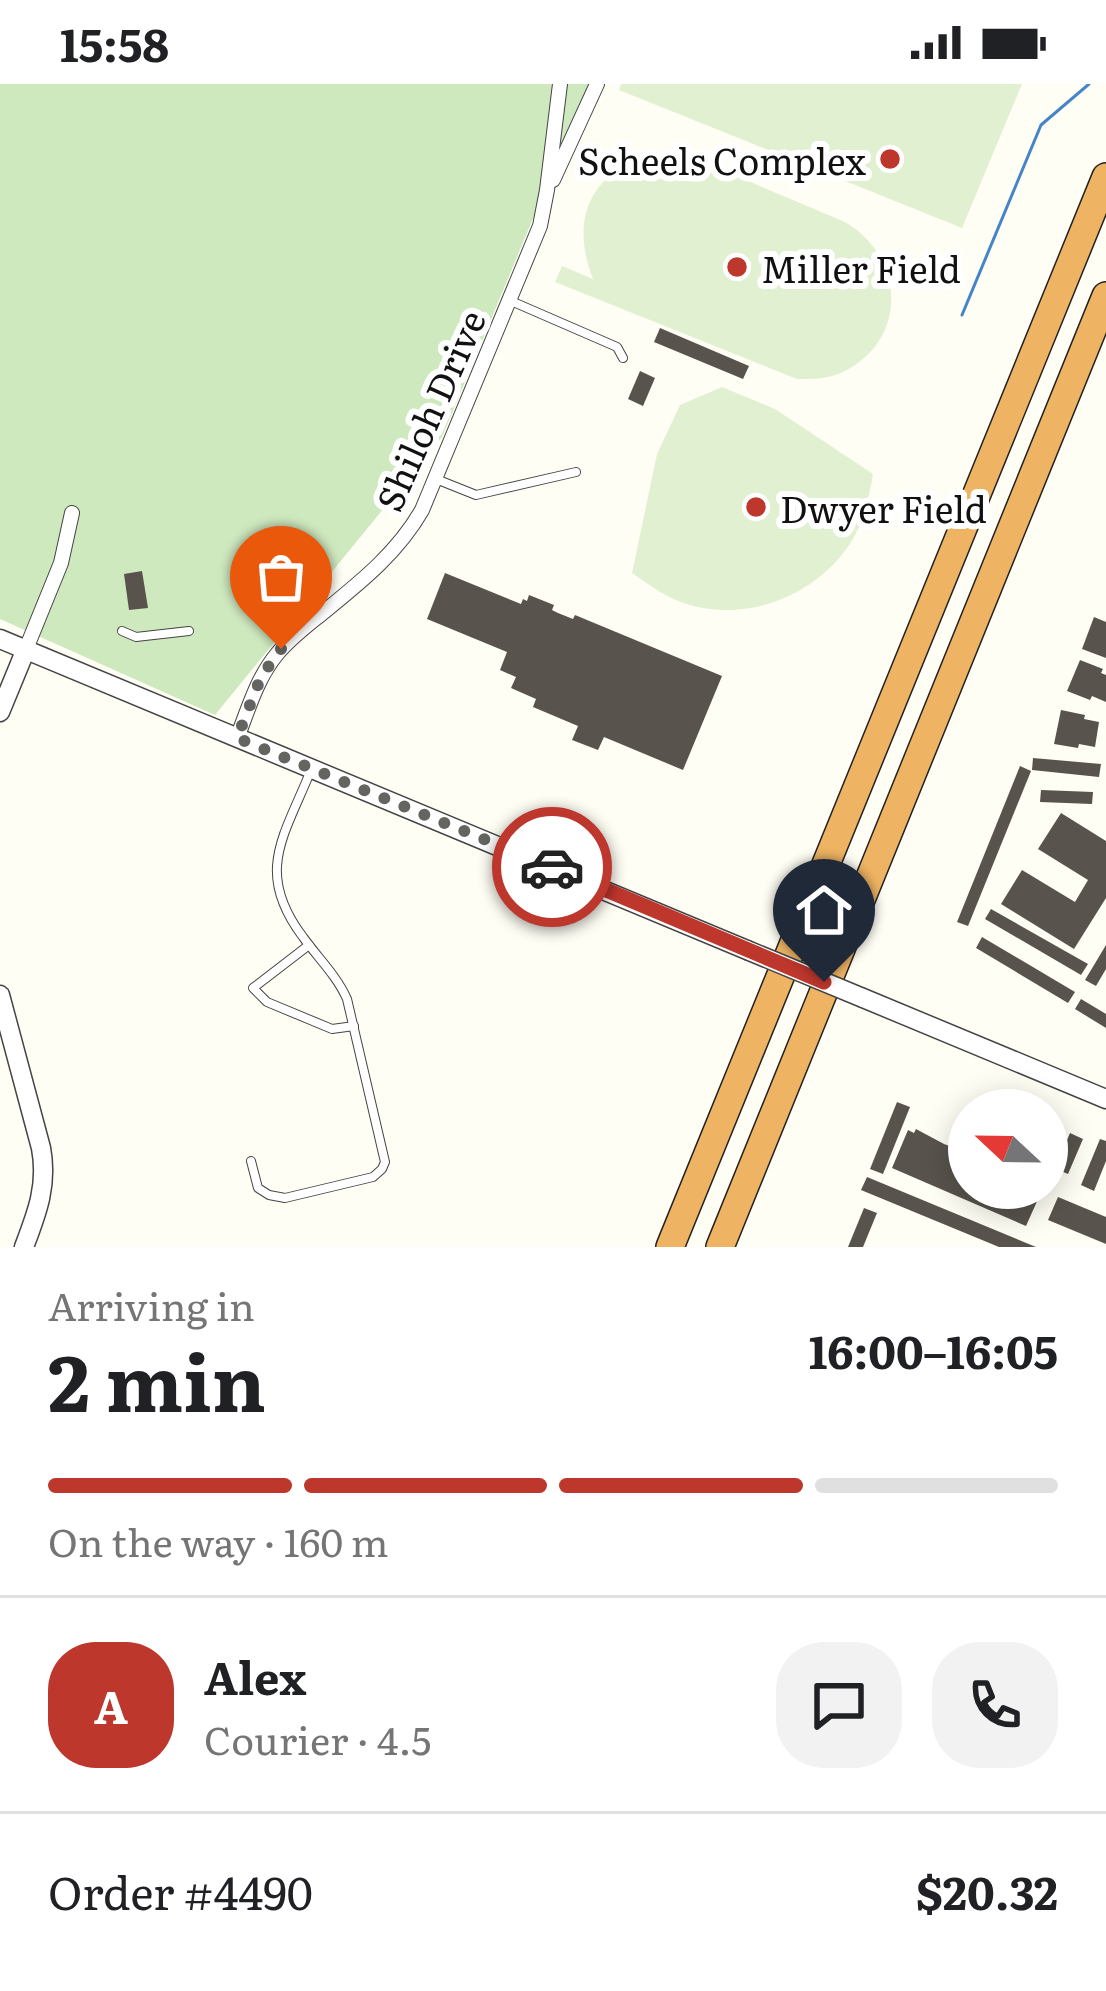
<!DOCTYPE html>
<html lang="en">
<head>
<meta charset="utf-8">
<style>
  :root { --surface:#fff; --page:#f2f2f2; --text:#202124; --muted:#757577; --line:#e0e0e0; --accent:#bd372d }
  body { margin:0; font-family:Literata,serif; background:var(--page); color:var(--text); height:100vh; display:flex; flex-direction:column; font-size:45px; white-space:nowrap }
  * { box-sizing:border-box; margin:0 }
  p { font-size:39px; color:var(--muted) }
  .icon { flex:none; width:66px; height:66px; fill:none; stroke:currentColor; stroke-width:2; stroke-linecap:round; stroke-linejoin:round }
  .map { position:relative; height:1163px; overflow:hidden }
  .details { display:flex; flex-direction:column; background:var(--surface); flex:1 }
  .details>* { flex:none }
  .needle { width:78px; rotate:292deg }
  .tools { position:absolute; left:948px; top:1005px; display:grid; gap:24px }
  .tools a { display:grid; place-items:center; width:120px; height:120px; border-radius:50%; background:var(--surface); box-shadow:0 6px 30px #0003; font-size:60px }
  .pin { position:absolute; display:grid; place-items:center; width:102px; height:102px; color:#fff; margin:-123px -51px; border-radius:50% 50% 50% 0; rotate:-45deg; box-shadow:0 0 12px #0007 }
  .pin .icon { rotate:45deg }
  .courier { position:absolute; display:grid; place-items:center; width:120px; height:120px; margin:-60px; border:9px solid #bd372d; border-radius:50%; background:#fff; color:#222; box-shadow:0 3px 15px #0007 }
  .overview em { font-style:normal; font-weight:700 }
  .overview div { display:flex; flex-direction:column-reverse }
  .overview { display:flex; align-items:center; justify-content:space-between; height:204px; padding:0 48px }
  h1 { font-size:78px; font-weight:700; line-height:90px }
  .bar { display:grid; grid-template-columns:repeat(4,1fr); gap:18px 12px; align-content:center; height:144px; padding:0 48px }
  .bar i { height:15px; border-radius:9px; background:var(--line) }
  .bar .active { background:var(--accent) }
  .bar p { grid-column:span 4 }
  .line { display:flex; align-items:center; gap:30px; padding:0 48px; border-top:3px solid var(--line) }
  .line div { flex:1 }
  .round { display:grid; place-items:center; flex:none; width:126px; height:126px; border-radius:48px; background:var(--page) }
  .status { display:flex; justify-content:space-between; align-items:center; height:84px; padding:0 60px; background:var(--surface); direction:ltr }
  .status svg { height:33px; fill:currentColor }
  .map>svg:first-child { display:block }
</style>
</head>
<body>
<div class="status"><b>15:58</b><svg viewBox="0 0 49 12"><path d="M0 12V9h3v3zM5 12V6h3v6zM10 12V3h3v9zM15 12V0h3v12zM26 1h20v11H26zM47 4h2v5h-2z"/></svg></div>
<div class="map">
<svg width="1106" height="1163" viewBox="0 0 1106 1163">
  <rect width="100%" height="100%" fill="#fffef5"/>
  <polygon fill="#cfe9bf" points="0,0 589,0 442,353 215,631 0,535"/>
  <g fill="#e1f0d0">
    <polygon points="621,0 1022,0 962,144 619,6"/>
    <path d="M677,70l19,5 149,63c60,35 64,118 -2,150 -14,7 -30,7 -46,7l-242,-97 7,-16 31,13c-28,-71 9,-123 84,-125z"/>
    <path d="M722,303l53,22 98,65c-4,22 -8,43 -19,63 -31,55 -103,86 -164,68 -22,-6 -39,-19 -58,-32l25,-119 23,-49z"/>
  </g>
  <g fill="none" stroke-linecap="round" stroke-linejoin="round">
    <polyline stroke="#4584c9" stroke-width="3" points="962,231 1041,41 1089,0"/>
  </g>
  <g fill="#59534d">
    <polygon points="660,244 749,282 743,295 654,258"/>
    <polygon points="640,287 655,294 643,322 628,315"/>
    <polygon points="142,487 148,524 129,526 124,490"/>
    <polygon points="445,489 521,520 523,515 527,517 529,511 554,521 552,526 558,529 573,535 575,531 722,592 683,686 604,653 598,666 572,656 578,642 533,623 536,615 511,604 516,593 500,586 507,568 427,535"/>
    <polygon points="1094,533 1106,538 1106,574 1082,565"/>
    <polygon points="1080,576 1103,585 1101,589 1106,591 1106,618 1092,612 1090,616 1067,607"/>
    <polygon points="1061,626 1085,631 1084,635 1099,638 1095,663 1079,660 1078,664 1054,660"/>
    <polygon points="1033,674 1101,680 1099,693 1032,686"/>
    <polygon points="1020,682 1031,687 968,842 957,838"/>
    <polygon points="1041,706 1093,708 1092,720 1040,718"/>
    <polygon points="1061,729 1106,757 1106,814 1074,865 1001,820 1022,786 1075,818 1088,796 1038,765"/>
    <polygon points="991,825 1088,880 1081,891 985,835"/>
    <polygon points="982,853 1075,908 1068,919 976,864"/>
    <polygon points="1106,861 1106,885 1096,902 1085,896"/>
    <polygon points="1081,915 1106,930 1106,944 1075,925"/>
    <polygon points="897,1018 910,1023 883,1090 870,1085"/>
    <polygon points="916,1045 944,1060 969,1069 969,1104 1043,1104 1026,1142 892,1084 908,1046 914,1049"/>
    <polygon points="1070,1049 1083,1055 1068,1090 1056,1085 1059,1079 1047,1074 1047,1053 1053,1056 1055,1051 1067,1056"/>
    <polygon points="1100,1055 1106,1057 1106,1077 1094,1107 1081,1101"/>
    <polygon points="867,1093 1036,1163 999,1163 861,1106"/>
    <polygon points="1058,1113 1106,1133 1106,1160 1048,1136"/>
    <polygon points="864,1124 877,1129 863,1163 848,1163"/>
  </g>
  <g fill="none" stroke-linecap="round" stroke-linejoin="round">
    <defs>
      <g id="service">
        <polyline points="511,217 617,263 623,274"/>
        <polyline points="436,395 476,411 576,388"/>
        <polyline points="122,547 136,553 189,547"/>
        <polyline points="309,861 253,904 267,918 332,945 354,942"/>
        <path d="M251,1077l7,27 11,7 16,3 88,-21 9,-8 3,-7 -38,-163c-10,-23 -29,-41 -44,-62 -49,-65 -19,-100 8,-167"/>
      </g>
      <g id="minor">
        <polyline points="553,96 597,0"/>
        <polyline points="26,565 61,479 72,429"/>
        <path d="M237,654c11,-28 20,-60 40,-84 14,-17 32,-30 48,-43 37,-30 73,-59 97,-101l118,-284 7,-36 13,-106"/>
      </g>
      <g id="tertiary">
        <polyline points="0,555 747,866"/>
        <polyline points="0,628 26,565"/>
        <path d="M0,911l41,153c7,37 -4,65 -17,99"/>
        <polyline points="863,914 1106,1015"/>
      </g>
      <g id="motorway">
        <polyline points="670,1163 1106,93"/>
        <polyline points="720,1163 1106,212"/>
      </g>
    </defs>
    <use href="#service" stroke="#444" stroke-width="10"/>
    <use href="#minor" stroke="#444" stroke-width="16"/>
    <use href="#tertiary" stroke="#444" stroke-width="21"/>
    <use href="#motorway" stroke="#222" stroke-width="30"/>
    <use href="#service" stroke="#fff" stroke-width="8"/>
    <use href="#minor" stroke="#fff" stroke-width="14"/>
    <use href="#tertiary" stroke="#fff" stroke-width="18"/>
    <use href="#motorway" stroke="#efb463" stroke-width="27"/>
    <defs>
      <polyline id="tertiary-bridge" points="747,866 863,914"/>
    </defs>
    <use href="#tertiary-bridge" stroke="#444" stroke-width="21" stroke-linecap="butt"/>
    <use href="#tertiary-bridge" stroke="#fff" stroke-width="18"/>
  </g>
  <g fill="none" stroke-linecap="round" stroke-linejoin="round">
    <polyline stroke="#646461" stroke-width="12" stroke-dasharray="0 21.6" points="281,565 261,593 237,654 552,783"/>
    <polyline stroke="#bd372d" stroke-width="15" points="552,783 824,898"/>
  </g>
  <g fill="#bd372d" stroke="#fff" stroke-width="4.5">
    <circle cx="890" cy="75" r="12"/>
    <circle cx="737" cy="183" r="12"/>
    <circle cx="756" cy="423" r="12"/>
  </g>
  <g text-anchor="middle" dominant-baseline="central" stroke-width="12" stroke-linejoin="round" paint-order="stroke">
    <g font-size="36" fill="#111" stroke="#fff" text-anchor="start">
      <text x="866" y="75" text-anchor="end">Scheels Complex</text>
      <text x="761" y="183">Miller Field</text>
      <text x="780" y="423">Dwyer Field</text>
    </g>
    <g font-size="36" fill="#111" stroke="#fff">
      <text transform="translate(429 326) rotate(-66)">Shiloh Drive</text>
    </g>
  </g>
</svg>
<div class="tools">
<a><svg class="needle" viewBox="-14 -14 28 28"><path d="M0-13l5 13h-10z" fill="#e53935"/><path d="M0 13l5-13h-10z" fill="#757577"/></svg></a>
</div>
<div class="pin" style="left:281px;top:565px;background:#ea580c"><svg class="icon" aria-label="bag" viewBox="0 0 24 24"><path d="M5 8h14l-1 12H6zM9 8a3 3 0 0 1 6 0"/></svg></div>
<div class="pin" style="left:824px;top:898px;background:#1f2937"><svg class="icon" aria-label="home" viewBox="0 0 24 24"><path d="M3 11l9-7 9 7M6 9v11h12V9"/></svg></div>
<div class="courier" style="left:552px;top:783px"><svg class="icon" aria-label="car" viewBox="0 0 24 24"><path d="M5 17H2v-5l4-1 3-4h7l3 4 3 1v5h-3M9 17h6M6 11h13"/><circle cx="7" cy="17" r="2"/><circle cx="17" cy="17" r="2"/></svg></div>
</div>
<section class="details">
<div class="overview"><div><h1>2 min</h1><p>Arriving in</p></div><em>16:00–16:05</em></div>
<div class="bar"><i class="active"></i><i class="active"></i><i class="active"></i><i></i><p>On the way · 160 m</p></div>
<div class="line" style="height:216px"><b class="round" style="background:var(--accent);color:#fff">A</b><div><b>Alex</b><p>Courier · 4.5</p></div><a class="round"><svg class="icon" aria-label="chat" viewBox="0 0 24 24"><path d="M4 5h16v11H9l-5 4z"/></svg></a><a class="round"><svg class="icon" aria-label="phone" viewBox="0 0 24 24"><path d="M5 4h4l2 5-3 2q2 4 5 5l2-3 5 2v4C11 20 4 13 5 4z"/></svg></a></div>
<div class="line" style="height:156px"><div>Order #4490</div><b>$20.32</b></div>
</section>
</body>
</html>
